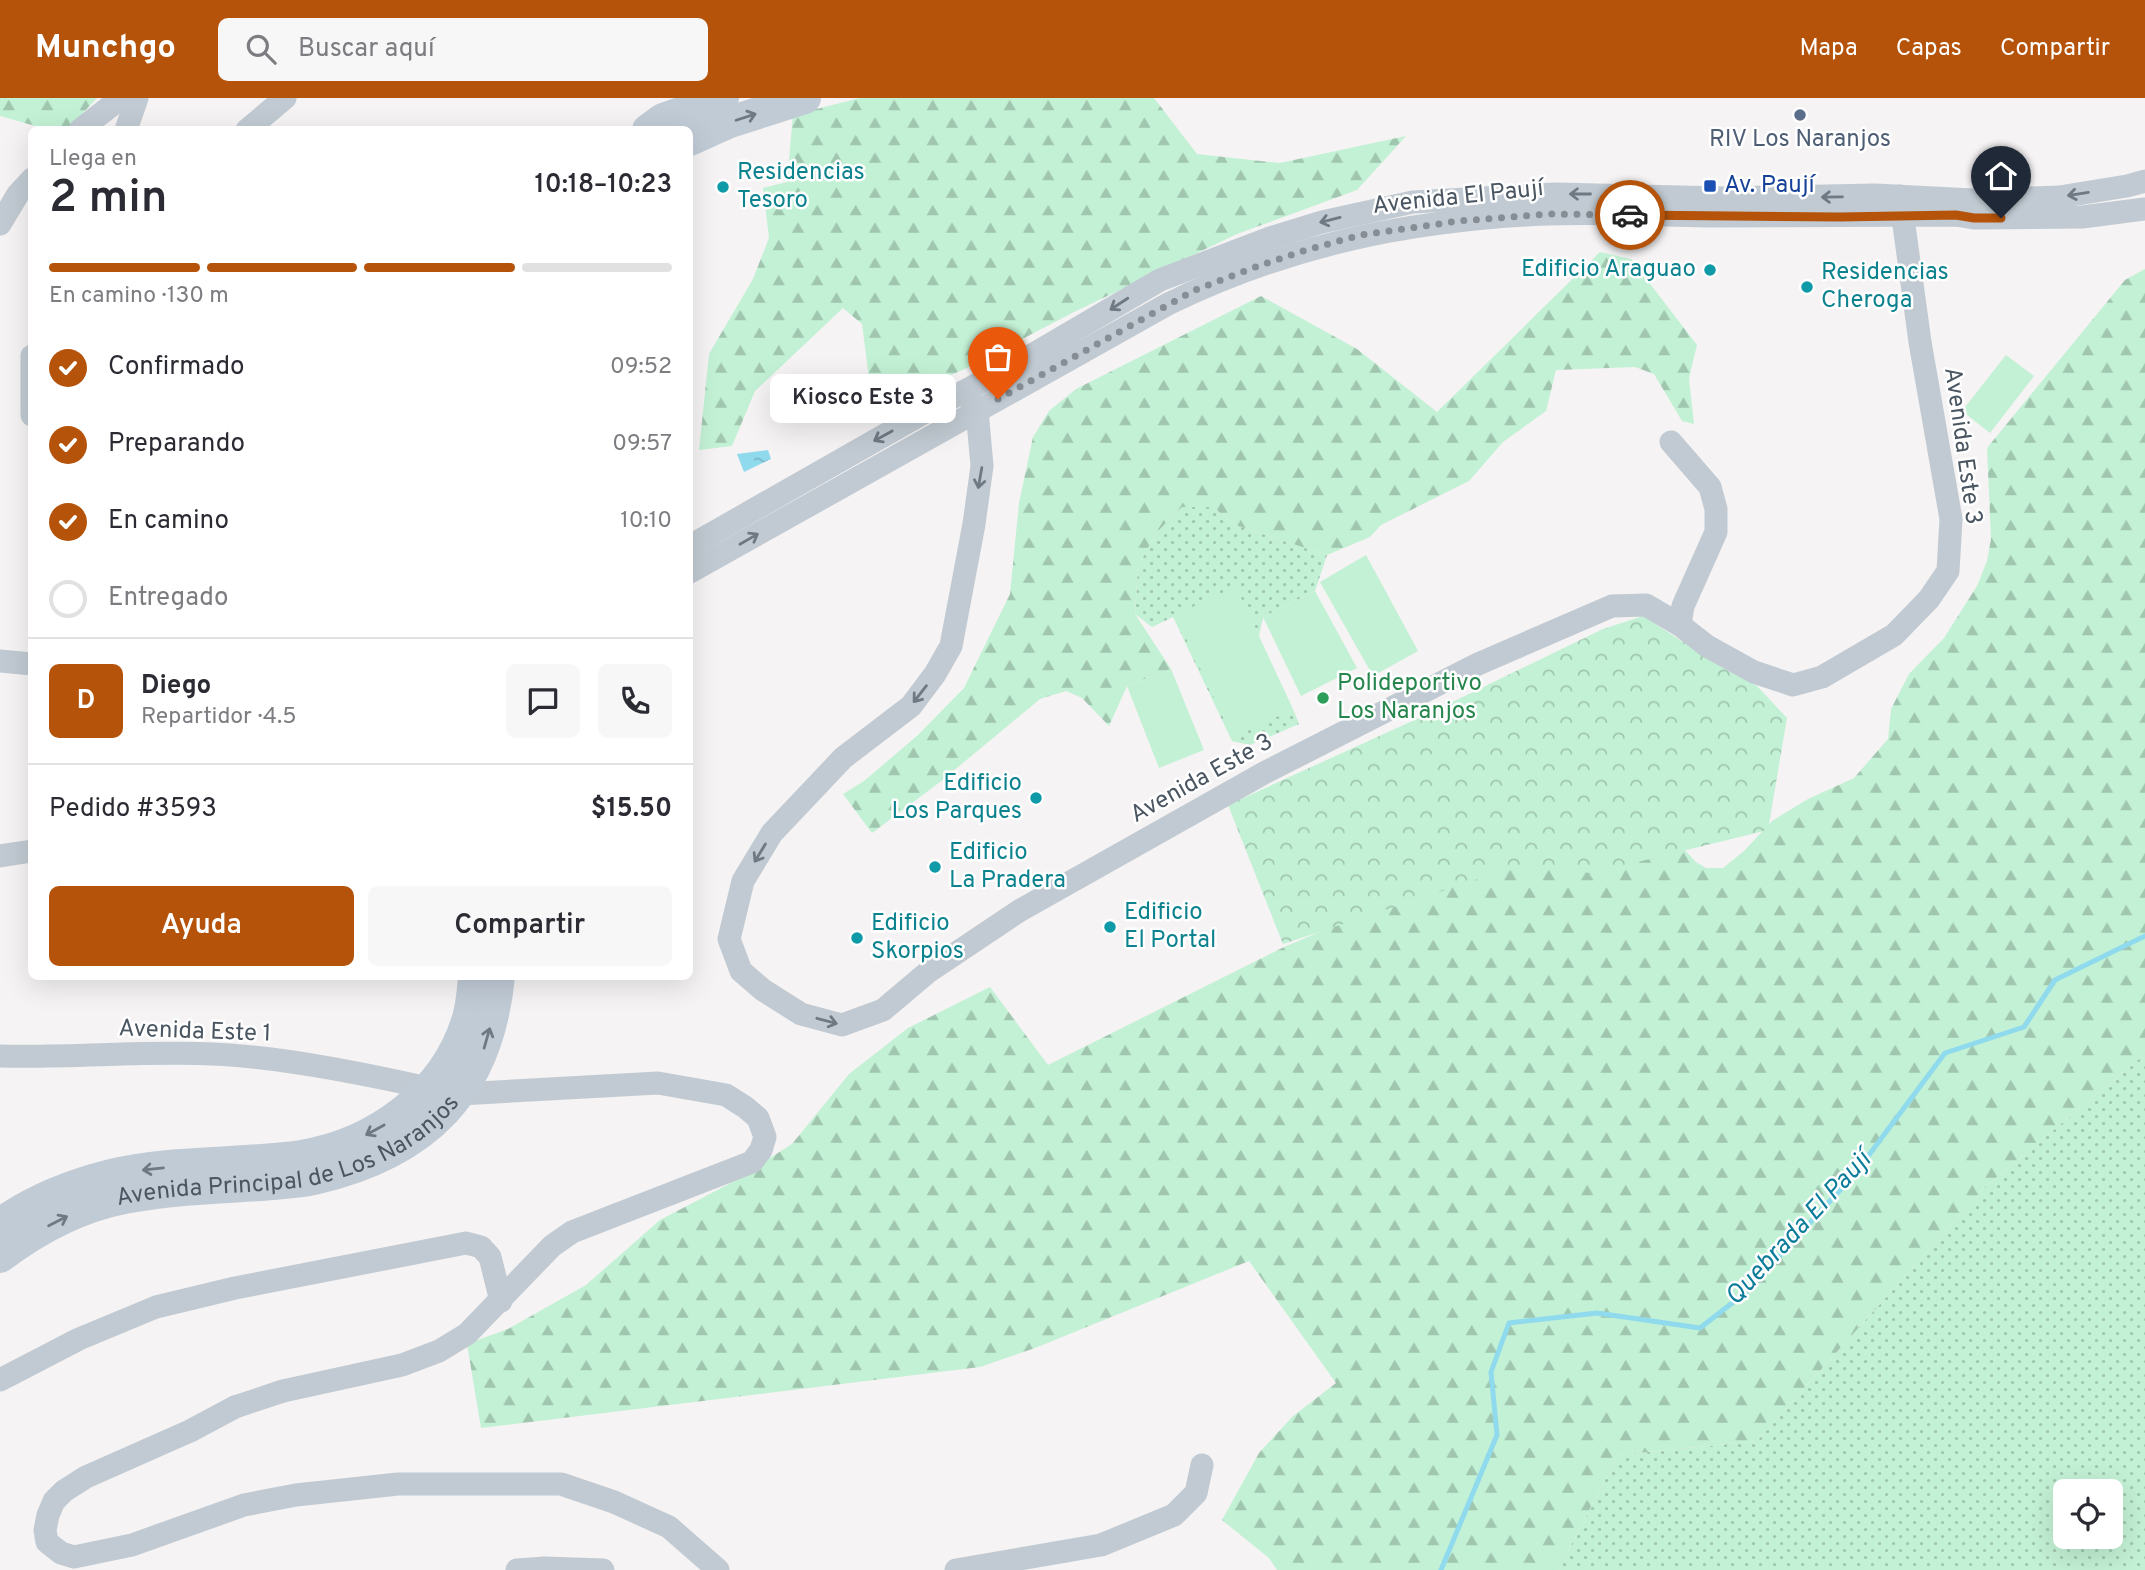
<!DOCTYPE html>
<html lang="es">
<head>
<meta charset="utf-8">
<style>
  :root { --surface:#fff; --page:#f7f7f7; --text:#2b2b33; --muted:#7c7c81; --line:#e1e1e2; --accent:#b45309 }
  body { margin:0; font-family:Overpass,sans-serif; background:var(--page); color:var(--text); height:100vh; display:flex; flex-direction:column; font-size:26px; white-space:nowrap }
  * { box-sizing:border-box; margin:0 }
  p { font-size:23px; color:var(--muted) }
  .icon { flex:none; width:38px; height:38px; fill:none; stroke:currentColor; stroke-width:2; stroke-linecap:round; stroke-linejoin:round }
  .map { position:relative; flex:1; overflow:hidden }
  .panel { position:absolute; left:28px; top:28px; width:665px; height:854px; display:flex; flex-direction:column; background:var(--surface); border-radius:10px; box-shadow:0 7px 28px #0002 }
  .panel>* { flex:none }
  .fabs { position:absolute; left:2053px; top:1381px; display:grid; gap:14px }
  .fabs a { display:grid; place-items:center; width:70px; height:70px; border-radius:10px; background:var(--surface); box-shadow:0 7px 28px #0002; font-size:35px }
  .pin { position:absolute; display:grid; place-items:center; width:60px; height:60px; color:#fff; margin:-72px -30px; border-radius:50% 50% 50% 0; rotate:-45deg; box-shadow:0 0 7px #0007 }
  .pin .icon { rotate:45deg }
  .courier { position:absolute; display:grid; place-items:center; width:70px; height:70px; margin:-35px; border:5px solid #b45309; border-radius:50%; background:#fff; color:#222; box-shadow:0 2px 9px #0007 }
  .bubble { position:absolute; height:49px; border-radius:10px; background:var(--surface); box-shadow:0 7px 28px #0002; font-size:23px; font-weight:600; line-height:49px; text-align:center }
  .headline em { font-style:normal; font-weight:600 }
  .headline div { display:flex; flex-direction:column-reverse }
  .headline { display:flex; align-items:center; justify-content:space-between; height:119px; padding:0 21px }
  h1 { font-size:46px; font-weight:600; line-height:52px }
  .bar { display:grid; grid-template-columns:repeat(4,1fr); gap:10px 7px; align-content:center; height:84px; padding:0 21px }
  .bar i { height:9px; border-radius:5px; background:var(--line) }
  .bar .active { background:var(--accent) }
  .bar p { grid-column:span 4 }
  .line { display:flex; align-items:center; gap:18px; padding:0 21px; border-top:2px solid var(--line) }
  .line div { flex:1 }
  .round { display:grid; place-items:center; flex:none; width:74px; height:74px; border-radius:10px; background:var(--page) }
  ol { padding:0 21px; list-style:none }
  li { display:flex; align-items:center; gap:21px; height:77px }
  li p { margin-inline-start:auto }
  li .icon { padding:7px; border-radius:50%; background:var(--accent); color:#fff; stroke-width:4 }
  li:last-child { color:var(--muted) }
  li i { width:38px; height:38px; border:4px solid var(--line); border-radius:50% }
  .cta { display:flex; gap:14px; margin-top:auto; padding:14px 21px }
  .cta a { flex:1; height:80px; border-radius:10px; background:var(--accent); color:#fff; font-size:28px; font-weight:600; line-height:80px; text-align:center }
  .cta a+a { background:var(--page); color:var(--text) }
  header { display:flex; align-items:center; gap:42px; box-sizing:border-box; height:98px; padding:0 35px; background:var(--accent); color:#fff }
  header strong { font-size:33px }
  nav { display:flex; gap:38px; margin-inline-start:auto; font-size:24px }
  .search { width:490px; height:63px; background:var(--page); display:flex; align-items:center; gap:18px; box-sizing:border-box; padding:0 24px; border-radius:10px; color:var(--muted); font-size:26px }
  .map>svg:first-child { display:block }
</style>
</head>
<body>
<header>
<strong>Munchgo</strong>
<div class="search"><svg class="icon" aria-label="search" viewBox="0 0 24 24"><circle cx="10" cy="10" r="6"/><path d="M15 15l6 6"/></svg>Buscar aquí</div>
<nav><a>Mapa</a><a>Capas</a><a>Compartir</a></nav>
</header>
<div class="map">
<svg width="2145" height="1472" viewBox="0 0 2145 1472">
  <defs>
    <pattern id="grass-dots" width="8" height="8" patternUnits="userSpaceOnUse" patternTransform="scale(1.75)"><rect width="8" height="8" fill="#c3f1d5"/><path d="M2 2h.1M6 6h.1" fill="none" stroke="#a0c6b0" stroke-width="1.8" stroke-linecap="round"/></pattern>
    <pattern id="forest-firs" width="22" height="20" patternUnits="userSpaceOnUse" patternTransform="scale(1.75)"><rect width="22" height="20" fill="#c3f1d5"/><path d="M5 1l3.5 6h-7zM16 11l3.5 6h-7z" fill="#a0c6b0"/></pattern>
    <pattern id="park-crowns" width="20" height="18" patternUnits="userSpaceOnUse" patternTransform="scale(1.75)"><rect width="20" height="18" fill="#c3f1d5"/><path d="M2 6a3 3 0 1 1 6 0M12 15a3 3 0 1 1 6 0" fill="none" stroke="#a0c6b0"/></pattern>
    <pattern id="water-ripples" width="26" height="14" patternUnits="userSpaceOnUse" patternTransform="scale(1.75)"><rect width="26" height="14" fill="#90daee"/><path d="M2 4q2-2 4 0t4 0M15 11q2-2 4 0t4 0" fill="none" stroke="#78b4c4"/></pattern>
  </defs>
  <rect width="100%" height="100%" fill="#f5f3f3"/>
  <g fill="url(#grass-dots)" fill-rule="evenodd">
    <polygon points="1182,409 1213,409 1235,427 1327,457 1315,493 1263,519 1259,538 1235,489 1233,639 1293,611 1299,626 1250,647 1232,643 1173,519 1152,529 1135,516 1138,468 1157,434"/>
    <path d="M2145,956v516h-587l60,-115 139,-14 228,-254zM2065,1393h45v45h-45z"/>
  </g>
  <g fill="url(#forest-firs)">
    <polygon points="0,0 97,0 67,32 46,31 0,18"/>
    <polygon points="860,0 1154,0 1197,56 1280,65 1406,38 1357,92 1237,136 1074,214 967,270 873,311 862,226 843,210 755,293 732,348 699,352 709,256 753,181 769,140 763,90 787,84 793,17"/>
    <polygon points="1600,154 1631,161 1697,247 1689,280 1694,326 1682,323 1654,276 1635,269 1556,272 1546,313 1503,344 1469,383 1381,427 1370,439 1327,457 1235,427 1213,409 1182,409 1157,434 1138,468 1135,516 1171,571 1127,588 1109,628 1082,600 1066,593 1040,601 940,684 872,735 843,696 864,683 918,637 964,590 1010,496 1019,405 1033,339 1049,313 1076,291 1261,198 1357,251 1437,314"/>
    <polygon points="2145,171 2145,956 1985,1089 1757,1343 1618,1357 1558,1472 1277,1472 1269,1460 1222,1422 1259,1355 1292,1319 1336,1285 1249,1163 1035,1250 980,1269 481,1330 467,1246 508,1231 586,1187 660,1122 727,1087 792,1046 849,976 908,930 990,889 1048,967 1282,850 1406,797 1469,761 1681,748 1696,764 1706,770 1723,770 1744,753 1772,723 1808,701 1854,680 1888,641 1891,611 1909,576 1944,540 1977,488 1987,463 1991,441 1987,350 2125,182"/>
  </g>
  <polygon fill="url(#park-crowns)" points="1643,518 1720,568 1757,588 1787,620 1768,732 1593,775 1511,770 1283,846 1228,707 1432,614 1603,531"/>
  <g fill="#c3f1d5">
    <polygon points="2006,257 2034,278 1990,335 1962,313"/>
    <polygon points="1366,457 1418,553 1373,578 1320,484"/>
    <polygon points="1236,489 1293,611 1233,640 1175,517"/>
    <polygon points="1315,493 1357,570 1301,598 1263,519"/>
    <polygon points="1171,571 1204,652 1159,670 1127,588"/>
  </g>
  <polygon fill="url(#water-ripples)" points="768,352 771,361 744,374 737,356"/>
  <g fill="none" stroke-linecap="round" stroke-linejoin="round">
    <polyline stroke="#90daee" stroke-width="5" points="1441,1472 1497,1337 1491,1274 1509,1225 1597,1215 1700,1230 1745,1195 1854,1077 1945,955 2024,929 2055,882 2145,838"/>
    <g stroke="#c1cad2" stroke-width="23">
      <polyline points="80,32 121,0"/>
      <polyline points="126,32 137,0"/>
      <polyline points="247,32 285,0"/>
      <polyline points="0,126 18,96 32,81"/>
      <polyline points="32,258 32,317"/>
      <polyline points="965,294 977,312 982,368 974,426 951,548 935,576 911,608 843,660 772,735 743,783 729,841 741,873 763,892 801,916 842,927 883,912 928,874 1019,813 1264,675 1478,566 1612,508 1646,507 1680,527 1707,548 1754,574 1793,587 1822,579 1894,537 1929,501 1948,473 1951,421 1920,244 1900,98"/>
      <polyline points="1671,344 1710,389 1716,411 1716,434 1683,508 1680,527"/>
      <polyline points="690,448 927,313 1027,260 1160,182 1270,140 1322,124 1413,104 1555,96 1722,100 1875,97 1973,102 2059,99 2127,88 2145,83"/>
      <path d="M690,474l478,-268c123,-60 244,-84 379,-90 53,-2 107,1 160,2 83,0 166,0 249,-1l18,3 108,-1 63,-8"/>
      <polyline points="0,563 32,566"/>
      <polyline points="0,758 32,753"/>
      <path d="M0,958c71,2 142,-5 213,-2 69,3 148,19 215,34"/>
      <polyline points="460,996 658,985 726,997 745,1009 758,1020 765,1039 761,1052 752,1064 572,1134 552,1148 467,1236 439,1253 402,1267 283,1293 235,1309 190,1333 86,1379 64,1393 54,1403 48,1417 45,1432 47,1444 61,1455 74,1459 132,1447 244,1407 296,1397 398,1386 561,1386 614,1404 669,1429 718,1472"/>
      <polyline points="0,1282 79,1241 156,1209 235,1190 466,1145 481,1149 490,1159 501,1203"/>
      <polyline points="517,1472 545,1470 603,1472"/>
      <polyline points="956,1472 1101,1447 1174,1417 1196,1395 1202,1367"/>
    </g>
    <g stroke="#c1cbd6" stroke-width="32">
      <polyline points="648,32 663,21 723,0"/>
      <polyline points="690,42 730,24 805,0"/>
      <path d="M0,1126c33,-24 71,-39 111,-49 62,-15 127,-10 190,-19 75,-12 145,-63 167,-138 4,-13 5,-28 6,-42"/>
      <path id="s1" d="M0,1159c37,-28 78,-50 124,-59 45,-9 92,-10 137,-13 18,-2 36,-2 53,-6 112,-26 174,-87 185,-203"/>
    </g>
  </g>
  <defs><path id="oneway-shaft" d="M-6 0H5M1.5-3L5.5 0L1.5 3" fill="none" stroke-width="1.6" stroke-linecap="round" stroke-linejoin="round" transform="scale(1.75)"/></defs>
  <g stroke="#6e7984">
    <use href="#oneway-shaft" transform="translate(746 19) rotate(-18)"/>
    <use href="#oneway-shaft" transform="translate(487 940) rotate(-74)"/>
    <use href="#oneway-shaft" transform="translate(375 1032) rotate(151)"/>
    <use href="#oneway-shaft" transform="translate(153 1071) rotate(174)"/>
    <use href="#oneway-shaft" transform="translate(58 1123) rotate(-27)"/>
  </g>
  <g stroke="#6e7983">
    <use href="#oneway-shaft" transform="translate(1580 96) rotate(-180)"/>
    <use href="#oneway-shaft" transform="translate(2078 96) rotate(171)"/>
    <use href="#oneway-shaft" transform="translate(1832 99) rotate(179)"/>
    <use href="#oneway-shaft" transform="translate(1330 122) rotate(166)"/>
    <use href="#oneway-shaft" transform="translate(1119 206) rotate(147)"/>
    <use href="#oneway-shaft" transform="translate(883 338) rotate(151)"/>
    <use href="#oneway-shaft" transform="translate(980 380) rotate(100)"/>
    <use href="#oneway-shaft" transform="translate(749 441) rotate(-30)"/>
    <use href="#oneway-shaft" transform="translate(920 596) rotate(128)"/>
    <use href="#oneway-shaft" transform="translate(760 755) rotate(121)"/>
    <use href="#oneway-shaft" transform="translate(827 923) rotate(15)"/>
  </g>
  <g fill="none" stroke-linecap="round" stroke-linejoin="round">
    <polyline stroke="#868d94" stroke-width="7" stroke-dasharray="0 12.6" points="998,301 1195,192 1261,167 1306,152 1361,137 1459,123 1549,116 1630,117"/>
    <polyline stroke="#b45309" stroke-width="9" points="1630,117 1840,119 1956,117 1974,120 2001,120"/>
  </g>
  <circle fill="#5c6f8a" stroke="#fff" stroke-width="2.5" cx="1800" cy="17" r="7"/>
  <rect fill="#1a4fb4" stroke="#fff" stroke-width="2.5" x="1703" y="81" width="14" height="14" rx="3.5"/>
  <g fill="#0f9aa8" stroke="#fff" stroke-width="2.5">
    <circle cx="723" cy="89" r="7"/>
    <circle cx="1710" cy="172" r="7"/>
    <circle cx="1807" cy="189" r="7"/>
    <circle cx="1036" cy="700" r="7"/>
    <circle cx="935" cy="769" r="7"/>
    <circle cx="1110" cy="829" r="7"/>
    <circle cx="857" cy="840" r="7"/>
  </g>
  <circle fill="#2e9e5b" stroke="#fff" stroke-width="2.5" cx="1323" cy="600" r="7"/>
  <g text-anchor="middle" dominant-baseline="central" stroke-width="5" stroke-linejoin="round" paint-order="stroke">
    <g font-size="24" fill="#4e5e75" stroke="#fff">
      <text x="1800" y="42">RIV Los Naranjos</text>
    </g>
    <g font-size="24" fill="#0d838f" stroke="#fff" text-anchor="start">
      <text x="737" y="75">Residencias<tspan x="737" dy="28">Tesoro</tspan></text>
      <text x="1696" y="172" text-anchor="end">Edificio Araguao</text>
      <text x="1821" y="175">Residencias<tspan x="1821" dy="28">Cheroga</tspan></text>
      <text x="1022" y="686" text-anchor="end">Edificio<tspan x="1022" dy="28">Los Parques</tspan></text>
      <text x="949" y="755">Edificio<tspan x="949" dy="28">La Pradera</tspan></text>
      <text x="1124" y="815">Edificio<tspan x="1124" dy="28">El Portal</tspan></text>
      <text x="871" y="826">Edificio<tspan x="871" dy="28">Skorpios</tspan></text>
    </g>
    <g font-size="24" fill="#164399" stroke="#fff" text-anchor="start">
      <text x="1724" y="88">Av. Paují</text>
    </g>
    <g font-size="24" fill="#4a5661" stroke="#fff">
      <text transform="translate(1458 100) rotate(-6)">Avenida El Paují</text>
      <text transform="translate(1962 348) rotate(82)">Avenida Este 3</text>
      <text transform="translate(1202 681) rotate(-29)">Avenida Este 3</text>
      <text transform="translate(195 934) rotate(2)">Avenida Este 1</text>
      <text stroke="none"><textPath href="#s1" startOffset="313">Avenida Principal de Los Naranjos</textPath></text>
    </g>
    <g font-size="24" fill="#27864d" stroke="#fff" text-anchor="start">
      <text x="1337" y="586">Polideportivo<tspan x="1337" dy="28">Los Naranjos</tspan></text>
    </g>
    <g font-size="26" font-style="italic" fill="#0c7c9b" stroke="#fff">
      <text transform="translate(1799 1131) rotate(-47)">Quebrada El Paují</text>
    </g>
  </g>
</svg>
<div class="fabs">
<a><svg class="icon" aria-label="locate" viewBox="0 0 24 24"><circle cx="12" cy="12" r="6"/><path d="M12 2v4M12 18v4M2 12h4M18 12h4"/></svg></a>
</div>
<div class="pin" style="left:998px;top:301px;background:#ea580c"><svg class="icon" aria-label="bag" viewBox="0 0 24 24"><path d="M5 8h14l-1 12H6zM9 8a3 3 0 0 1 6 0"/></svg></div>
<div class="pin" style="left:2001px;top:120px;background:#1f2937"><svg class="icon" aria-label="home" viewBox="0 0 24 24"><path d="M3 11l9-7 9 7M6 9v11h12V9"/></svg></div>
<div class="courier" style="left:1630px;top:117px"><svg class="icon" aria-label="car" viewBox="0 0 24 24"><path d="M5 17H2v-5l4-1 3-4h7l3 4 3 1v5h-3M9 17h6M6 11h13"/><circle cx="7" cy="17" r="2"/><circle cx="17" cy="17" r="2"/></svg></div>
<div class="bubble" style="left:770px;top:276px;width:186px">Kiosco Este 3</div>
<section class="panel">
<div class="headline"><div><h1>2 min</h1><p>Llega en</p></div><em>10:18–10:23</em></div>
<div class="bar"><i class="active"></i><i class="active"></i><i class="active"></i><i></i><p>En camino · 130 m</p></div>
<ol>
<li><svg class="icon" aria-label="check" viewBox="0 0 24 24"><path d="M5 12l5 5 9-10"/></svg>Confirmado<p>09:52</p></li>
<li><svg class="icon" aria-label="check" viewBox="0 0 24 24"><path d="M5 12l5 5 9-10"/></svg>Preparando<p>09:57</p></li>
<li><svg class="icon" aria-label="check" viewBox="0 0 24 24"><path d="M5 12l5 5 9-10"/></svg>En camino<p>10:10</p></li>
<li><i></i>Entregado</li>
</ol>
<div class="line" style="height:126px"><b class="round" style="background:var(--accent);color:#fff">D</b><div><b>Diego</b><p>Repartidor · 4.5</p></div><a class="round"><svg class="icon" aria-label="chat" viewBox="0 0 24 24"><path d="M4 5h16v11H9l-5 4z"/></svg></a><a class="round"><svg class="icon" aria-label="phone" viewBox="0 0 24 24"><path d="M5 4h4l2 5-3 2q2 4 5 5l2-3 5 2v4C11 20 4 13 5 4z"/></svg></a></div>
<div class="line" style="height:91px"><div>Pedido #3593</div><b>$15.50</b></div>
<div class="cta"><a>Ayuda</a><a>Compartir</a></div>
</section>
</div>
</body>
</html>
